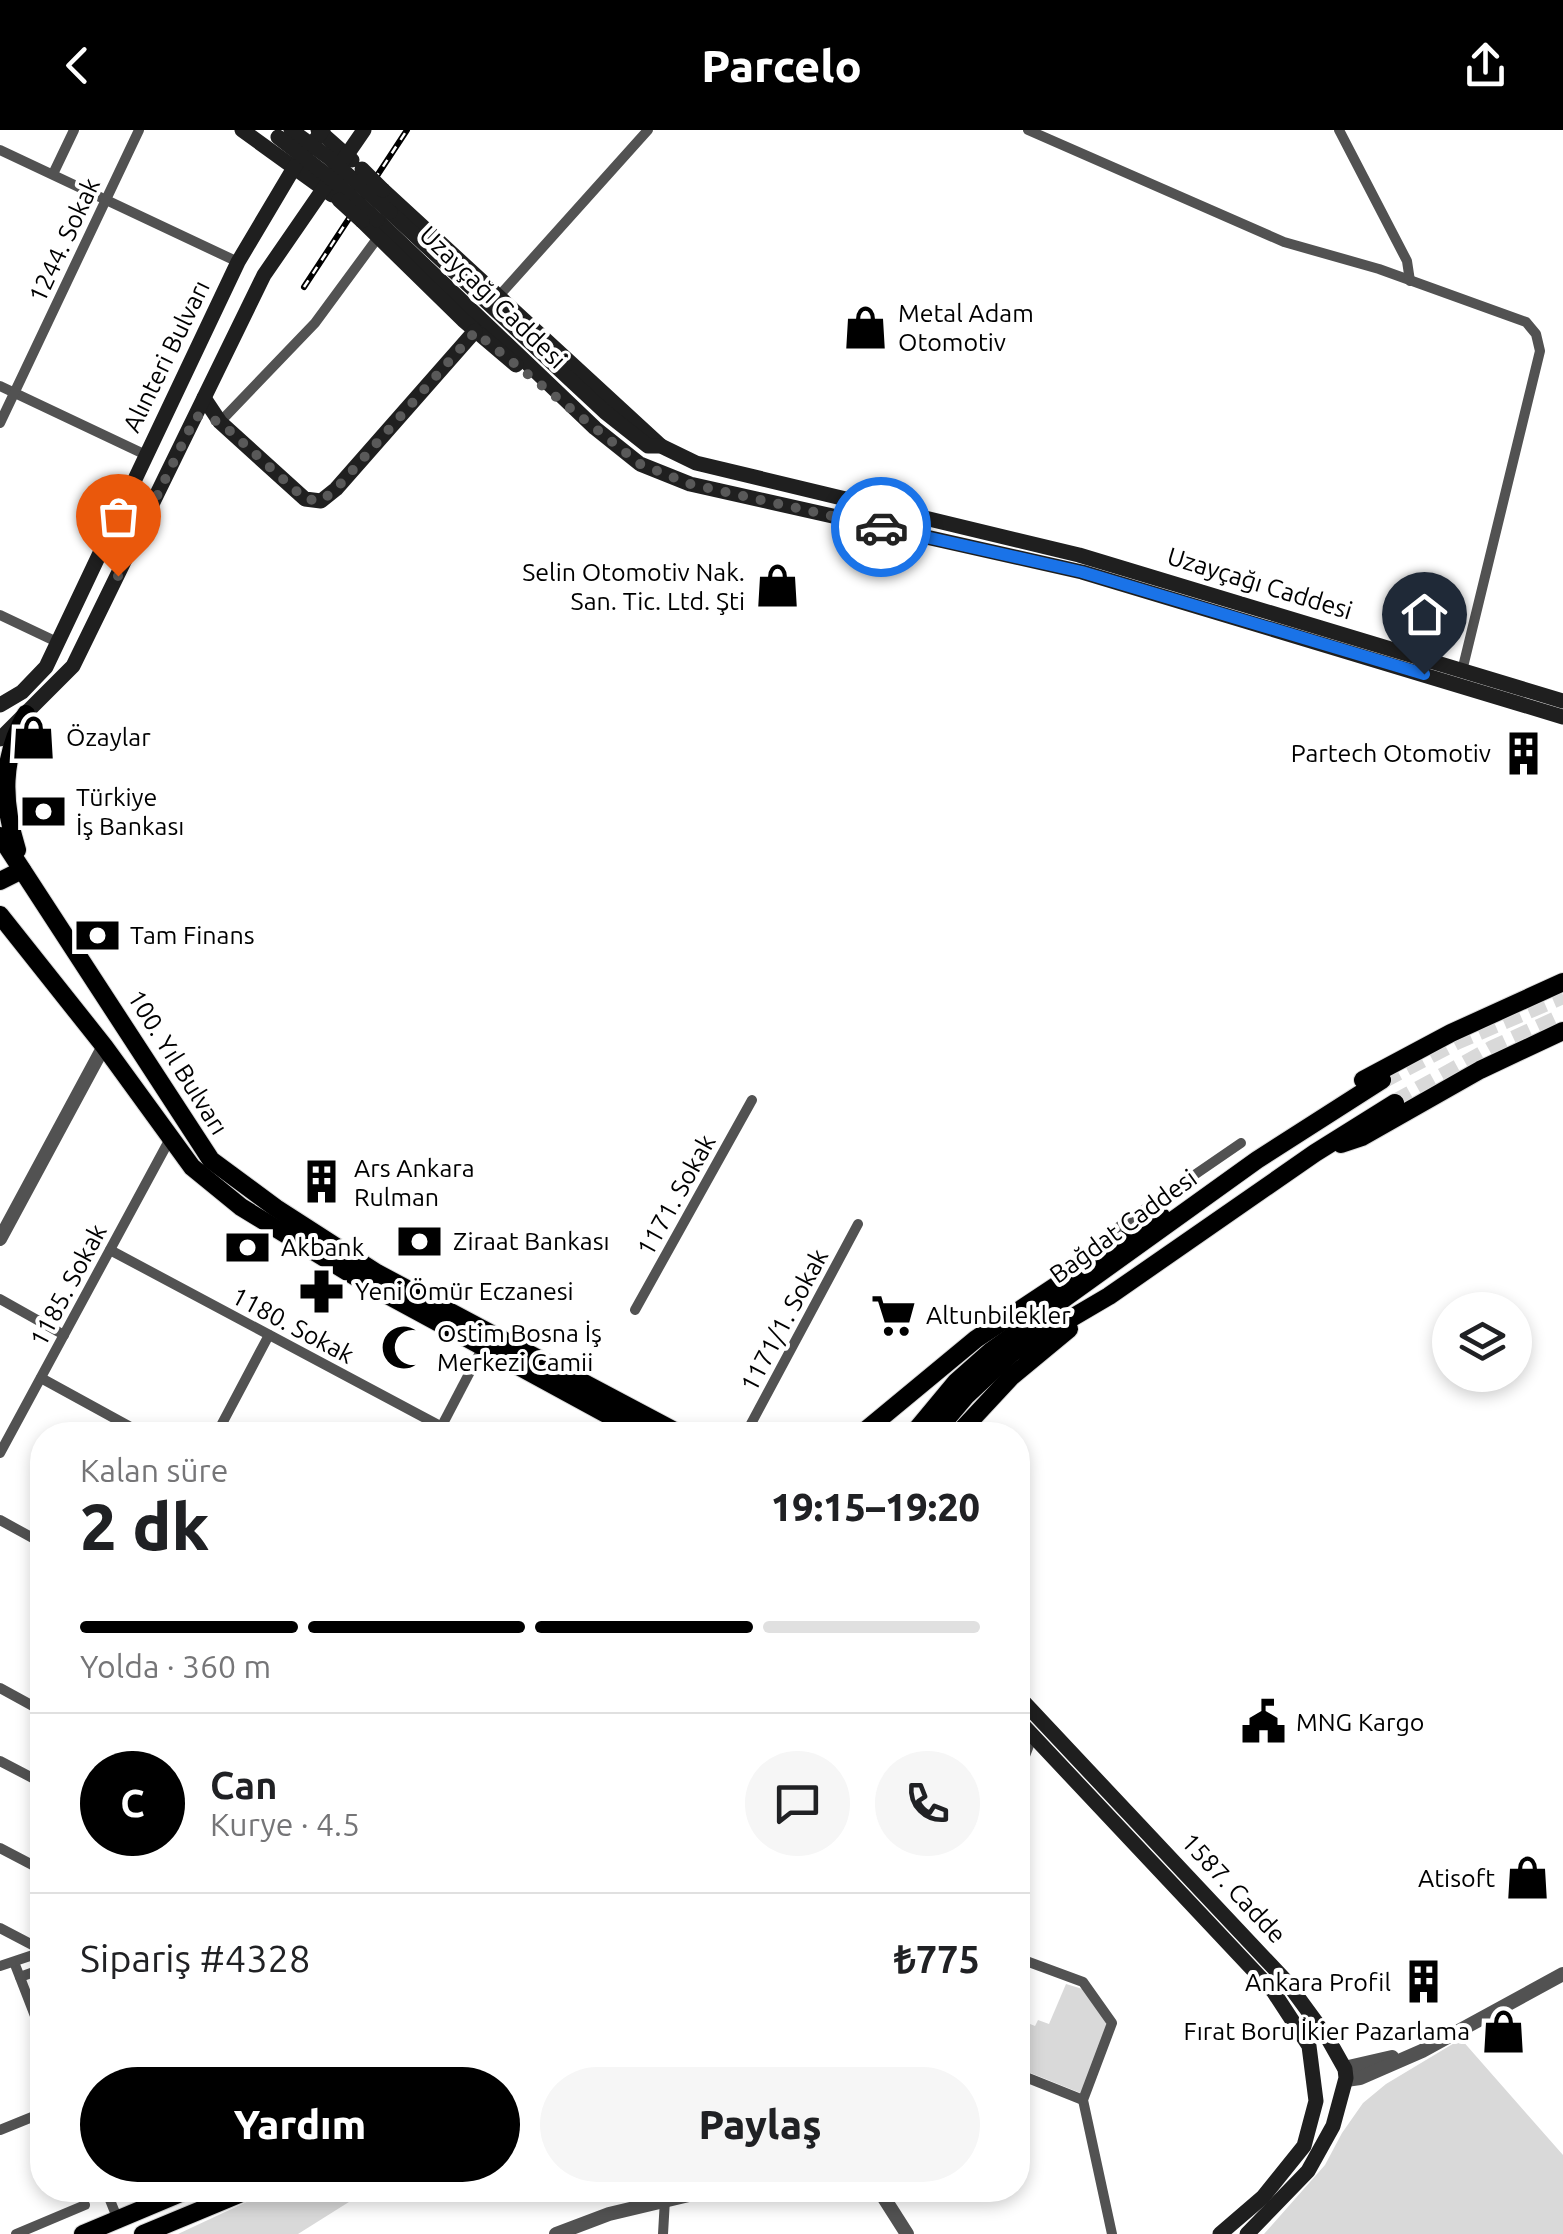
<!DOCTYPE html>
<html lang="tr">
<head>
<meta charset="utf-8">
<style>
  :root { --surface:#fff; --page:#f6f6f6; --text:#202124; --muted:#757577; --line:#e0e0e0; --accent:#000 }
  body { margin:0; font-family:Ubuntu,sans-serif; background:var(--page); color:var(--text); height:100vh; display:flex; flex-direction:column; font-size:38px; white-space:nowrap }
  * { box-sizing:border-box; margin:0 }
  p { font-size:32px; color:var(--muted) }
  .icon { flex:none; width:55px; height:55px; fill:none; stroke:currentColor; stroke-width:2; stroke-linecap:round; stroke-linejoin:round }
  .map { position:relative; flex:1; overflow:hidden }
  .details { position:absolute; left:30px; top:1292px; width:1000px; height:780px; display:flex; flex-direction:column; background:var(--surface); border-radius:40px; box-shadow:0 5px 15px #0003 }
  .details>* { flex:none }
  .controls { position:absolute; left:1432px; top:1162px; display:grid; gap:20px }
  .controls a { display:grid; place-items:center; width:100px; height:100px; border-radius:50%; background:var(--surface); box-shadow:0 5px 15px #0003; font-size:50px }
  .pin { position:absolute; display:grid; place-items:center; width:85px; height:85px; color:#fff; margin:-102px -42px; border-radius:50% 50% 50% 0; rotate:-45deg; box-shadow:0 0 10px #0007 }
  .pin .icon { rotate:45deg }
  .courier { position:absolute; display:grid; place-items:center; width:100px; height:100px; margin:-50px; border:8px solid #1a73e8; border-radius:50%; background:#fff; color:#222; box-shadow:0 2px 12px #0007 }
  .summary em { font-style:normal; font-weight:800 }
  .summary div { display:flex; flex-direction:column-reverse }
  .summary { display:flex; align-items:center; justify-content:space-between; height:170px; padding:0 50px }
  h1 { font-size:65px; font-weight:800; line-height:75px }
  .bar { display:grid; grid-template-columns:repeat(4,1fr); gap:15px 10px; align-content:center; height:120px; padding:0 50px }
  .bar i { height:12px; border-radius:8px; background:var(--line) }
  .bar .on { background:var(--accent) }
  .bar p { grid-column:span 4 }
  .line { display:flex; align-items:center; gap:25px; padding:0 50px; border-top:2px solid var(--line) }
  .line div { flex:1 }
  .round { display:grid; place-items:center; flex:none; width:105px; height:105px; border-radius:52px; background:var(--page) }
  .action { display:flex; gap:20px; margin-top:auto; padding:20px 50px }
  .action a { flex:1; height:115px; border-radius:60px; background:var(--accent); color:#fff; font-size:40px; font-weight:800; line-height:115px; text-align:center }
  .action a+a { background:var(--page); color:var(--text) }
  header { display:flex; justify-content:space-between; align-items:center; height:130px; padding:0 50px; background:var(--accent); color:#fff; font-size:45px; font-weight:800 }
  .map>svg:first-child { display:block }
</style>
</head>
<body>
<header><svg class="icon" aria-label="back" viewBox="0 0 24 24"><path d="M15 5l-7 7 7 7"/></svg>Parcelo<svg class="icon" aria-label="share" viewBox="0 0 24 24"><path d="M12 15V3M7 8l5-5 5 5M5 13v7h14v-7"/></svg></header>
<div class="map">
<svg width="1563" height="2104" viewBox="0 0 1563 2104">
  <rect width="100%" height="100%" fill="#fff"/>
  <g fill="#d9d9d9">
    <polygon points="1066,1854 1086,1860 1110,1894 1083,1964 1018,1938 1018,1889 1035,1896 1038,1890 1049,1894"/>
    <polygon points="1461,1909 1563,2025 1563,2104 1264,2104 1325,2035 1342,2003 1363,1973 1386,1954"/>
    <polygon points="272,2060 368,2060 298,2104 178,2104"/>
  </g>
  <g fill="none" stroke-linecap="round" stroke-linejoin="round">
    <g stroke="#d9d9d9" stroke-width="18" stroke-dasharray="18 9" stroke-linecap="butt">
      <polyline points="1382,950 1456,911 1563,865"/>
      <polyline points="1395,973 1493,919 1563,887"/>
    </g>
    <defs>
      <g id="primary">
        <polyline points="0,706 211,1030 276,1078 377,1143 682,1305"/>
        <path d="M17,720c-15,-49 -16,-91 9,-136"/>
        <polyline points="0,751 22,740"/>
        <polyline points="0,785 104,916 192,1037 241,1077 369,1155 645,1305"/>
        <polyline points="1363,950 1451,903 1563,852"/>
        <polyline points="1341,1014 1362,1007 1480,940 1563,901"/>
        <polyline points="860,1305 976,1209 1161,1086"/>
        <polyline points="912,1305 956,1252 991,1221 1257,1030 1382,950"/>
        <polyline points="933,1305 966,1266 1012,1223 1109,1166 1315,1023 1395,973"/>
        <polyline points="957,1305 1011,1247 1069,1199"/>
        <polyline points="83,2104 188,2060"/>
        <polyline points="143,2104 249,2060"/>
      </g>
    </defs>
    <use href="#primary" stroke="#dbdbdb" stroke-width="20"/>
    <g stroke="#525252" stroke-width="10">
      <polyline points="1028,0 1284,112 1379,139 1526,192 1536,204 1540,221 1462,541"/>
      <polyline points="1339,0 1407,131 1410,151"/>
      <polyline points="0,20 238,132"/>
      <polyline points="53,44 74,0"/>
      <polyline points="498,167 648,0"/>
      <polyline points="0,256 146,325"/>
      <polyline points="220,292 315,193 379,106"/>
      <polyline points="0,293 139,0"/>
      <polyline points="0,485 57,512"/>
      <polyline points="1117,1098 1241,1013"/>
      <polyline points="110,1120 457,1305"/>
      <polyline points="0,1169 64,1205"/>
      <polyline points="635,1180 752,970"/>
      <polyline points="41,1248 145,1305"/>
      <polyline points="216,1305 269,1205"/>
      <polyline points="437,1305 483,1217"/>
      <polyline points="745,1305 858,1094"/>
      <polyline points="0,1323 171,1007"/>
      <polyline points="0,1390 42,1413"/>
      <polyline points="0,1558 42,1581"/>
      <polyline points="1018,1615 1018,1616"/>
      <polyline points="0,1631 42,1653"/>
      <polyline points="1018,1644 1033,1605"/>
      <polyline points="0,1718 42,1740"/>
      <polyline points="0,1798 42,1820"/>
      <polyline points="1018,1828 1083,1852 1112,1893 1083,1970 1112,2104"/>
      <polyline points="14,1832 42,1904"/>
      <polyline points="0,1836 42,1822"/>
      <polyline points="20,1847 42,1839"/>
      <polyline points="1018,1944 1083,1970"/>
      <polyline points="0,2000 42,1983"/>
      <polyline points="106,2060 118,2090"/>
      <polyline points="16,2104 85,2075"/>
      <polyline points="663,2104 665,2069 663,2060"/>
    </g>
    <g stroke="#525252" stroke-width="14">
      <polyline points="0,1109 104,916"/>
      <polyline points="1344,1938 1392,1927"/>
      <polyline points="1346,1950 1360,1948 1422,1921 1563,1844"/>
      <polyline points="879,2060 907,2104"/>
      <polyline points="556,2104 609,2084 710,2060"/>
    </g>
    <g stroke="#1f1f1f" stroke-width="15">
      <polyline points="242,0 332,65"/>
      <polyline points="318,0 352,30"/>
      <polyline points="383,60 661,316"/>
      <polyline points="390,82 605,282 648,316 661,316 696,333 1079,425 1563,571"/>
      <polyline points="377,90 595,298 640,334 690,354 1082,442 1563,587"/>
      <polyline points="362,91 463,190 516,235"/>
      <polyline points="204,268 220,292 305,369 321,371 336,359 475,201"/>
      <polyline points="0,575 22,562 46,537 238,132 295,36 323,0"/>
      <polyline points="0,609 73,536 264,145 364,0"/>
      <polyline points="1018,1566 1286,1851 1327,1907 1345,1939 1346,1948 1333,1996 1308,2041 1247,2104"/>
      <polyline points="1018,1590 1273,1861 1309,1916 1316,1971 1304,2016 1263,2067 1220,2104"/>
    </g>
    <use href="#primary" stroke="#000" stroke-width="18"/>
    <defs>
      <polyline id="rail" points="304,157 407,0"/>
    </defs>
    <use href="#rail" stroke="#000" stroke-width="6"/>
    <use href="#rail" stroke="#fff" stroke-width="2.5" stroke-dasharray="8" stroke-linecap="butt"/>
    <g stroke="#1f1f1f" stroke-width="15">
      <polyline points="291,0 328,27 390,82"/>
      <polyline points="278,7 333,50 377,90"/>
      <polyline points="362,39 383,60"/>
      <polyline points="339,70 362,91"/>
    </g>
  </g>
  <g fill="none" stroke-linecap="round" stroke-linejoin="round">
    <polyline stroke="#595959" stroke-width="10" stroke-dasharray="0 18" points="118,446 196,286 220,292 305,369 321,371 336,359 475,202 640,334 690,354 881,397"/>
    <polyline stroke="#1a73e8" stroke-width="12" points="881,397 1082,442 1424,544"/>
  </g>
  <defs>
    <symbol id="shop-bare" viewBox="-9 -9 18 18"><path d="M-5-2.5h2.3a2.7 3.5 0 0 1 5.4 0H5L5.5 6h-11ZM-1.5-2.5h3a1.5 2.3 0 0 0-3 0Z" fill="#000" stroke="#fff" stroke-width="2.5" paint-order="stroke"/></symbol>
    <symbol id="building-bare" viewBox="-9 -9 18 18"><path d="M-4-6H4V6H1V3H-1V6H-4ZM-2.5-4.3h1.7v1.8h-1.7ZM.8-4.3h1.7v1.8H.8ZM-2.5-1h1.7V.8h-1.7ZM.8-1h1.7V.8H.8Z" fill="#000" stroke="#fff" stroke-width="2.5" paint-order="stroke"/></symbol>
    <symbol id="bank-bare" viewBox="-9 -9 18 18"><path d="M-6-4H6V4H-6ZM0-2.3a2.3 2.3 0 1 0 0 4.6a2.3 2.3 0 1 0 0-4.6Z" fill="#000" stroke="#fff" stroke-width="2.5" paint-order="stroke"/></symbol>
    <symbol id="pharmacy-bare" viewBox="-9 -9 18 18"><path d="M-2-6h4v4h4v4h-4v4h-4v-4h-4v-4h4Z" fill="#000" stroke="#fff" stroke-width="2.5" paint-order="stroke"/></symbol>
    <symbol id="supermarket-bare" viewBox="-9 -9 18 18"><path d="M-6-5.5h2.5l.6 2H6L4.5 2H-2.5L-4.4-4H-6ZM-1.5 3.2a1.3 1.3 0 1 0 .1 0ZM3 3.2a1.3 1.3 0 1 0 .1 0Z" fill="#000" stroke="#fff" stroke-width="2.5" paint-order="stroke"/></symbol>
    <symbol id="mosque-bare" viewBox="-9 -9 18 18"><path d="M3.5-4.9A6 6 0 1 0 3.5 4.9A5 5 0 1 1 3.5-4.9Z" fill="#000" stroke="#fff" stroke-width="2.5" paint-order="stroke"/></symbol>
    <symbol id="civic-bare" viewBox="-9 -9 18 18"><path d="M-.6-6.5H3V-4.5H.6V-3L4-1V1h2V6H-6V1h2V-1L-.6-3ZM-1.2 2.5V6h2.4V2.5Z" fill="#000" stroke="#fff" stroke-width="2.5" paint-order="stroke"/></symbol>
  </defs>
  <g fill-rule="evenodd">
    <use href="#shop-bare" x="834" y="166" width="63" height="63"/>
    <use href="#shop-bare" x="746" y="424" width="63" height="63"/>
    <use href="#shop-bare" x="2" y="576" width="63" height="63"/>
    <use href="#building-bare" x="1492" y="592" width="63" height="63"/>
    <use href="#bank-bare" x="12" y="650" width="63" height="63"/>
    <use href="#bank-bare" x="66" y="774" width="63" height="63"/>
    <use href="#building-bare" x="290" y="1020" width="63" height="63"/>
    <use href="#bank-bare" x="388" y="1080" width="63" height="63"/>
    <use href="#bank-bare" x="216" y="1086" width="63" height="63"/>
    <use href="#pharmacy-bare" x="290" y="1130" width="63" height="63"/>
    <use href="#supermarket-bare" x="862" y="1154" width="63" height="63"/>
    <use href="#mosque-bare" x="372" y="1186" width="63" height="63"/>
    <use href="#civic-bare" x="1232" y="1560" width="63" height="63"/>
    <use href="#shop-bare" x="1496" y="1716" width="63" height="63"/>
    <use href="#building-bare" x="1392" y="1820" width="63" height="63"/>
    <use href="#shop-bare" x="1472" y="1870" width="63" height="63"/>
  </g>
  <g text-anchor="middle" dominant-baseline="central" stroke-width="8" stroke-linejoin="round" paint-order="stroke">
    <g font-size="25" fill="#000" stroke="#fff">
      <text transform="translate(64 110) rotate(-65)">1244. Sokak</text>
      <text transform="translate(493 167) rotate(44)">Uzayçağı Caddesi</text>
      <text transform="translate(166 226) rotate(-64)">Alınteri Bulvarı</text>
      <text transform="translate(1260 453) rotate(17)">Uzayçağı Caddesi</text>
      <text transform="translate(178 932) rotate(58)">100. Yıl Bulvarı</text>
      <text transform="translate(676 1065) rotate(-61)">1171. Sokak</text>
      <text transform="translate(1123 1096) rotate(-36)">Bağdat Caddesi</text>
      <text transform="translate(68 1155) rotate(-62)">1185. Sokak</text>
      <text transform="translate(784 1190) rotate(-62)">1171/1. Sokak</text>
      <text transform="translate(293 1195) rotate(28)">1180. Sokak</text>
      <text transform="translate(1234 1758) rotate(47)">1587. Cadde</text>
    </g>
    <g font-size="25" fill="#000" stroke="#fff" text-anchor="start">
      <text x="898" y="183">Metal Adam<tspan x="898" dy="29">Otomotiv</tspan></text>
      <text x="745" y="442" text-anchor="end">Selin Otomotiv Nak.<tspan x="745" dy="29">San. Tic. Ltd. Şti</tspan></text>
      <text x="66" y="607">Özaylar</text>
      <text x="1491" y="623" text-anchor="end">Partech Otomotiv</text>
      <text x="76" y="667">Türkiye<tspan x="76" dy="29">İş Bankası</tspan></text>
      <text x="130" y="805">Tam Finans</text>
      <text x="354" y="1038">Ars Ankara<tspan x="354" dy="29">Rulman</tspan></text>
      <text x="453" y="1111">Ziraat Bankası</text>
      <text x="281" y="1117">Akbank</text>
      <text x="355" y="1161">Yeni Ömür Eczanesi</text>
      <text x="926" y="1185">Altunbilekler</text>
      <text x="437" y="1203">Ostim Bosna İş<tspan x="437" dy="29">Merkezi Camii</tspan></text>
      <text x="1296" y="1592">MNG Kargo</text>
      <text x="1495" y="1748" text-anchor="end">Atisoft</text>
      <text x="1391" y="1852" text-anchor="end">Ankara Profil</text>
      <text x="1470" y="1901" text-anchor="end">Fırat Boru İkier Pazarlama</text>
    </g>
  </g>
</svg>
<div class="controls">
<a><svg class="icon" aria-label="layers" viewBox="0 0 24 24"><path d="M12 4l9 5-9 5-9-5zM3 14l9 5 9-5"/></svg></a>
</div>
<div class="pin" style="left:118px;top:446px;background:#ea580c"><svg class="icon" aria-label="bag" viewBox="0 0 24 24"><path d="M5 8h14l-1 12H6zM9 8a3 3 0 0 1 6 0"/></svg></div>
<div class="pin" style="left:1424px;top:544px;background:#1f2937"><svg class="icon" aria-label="home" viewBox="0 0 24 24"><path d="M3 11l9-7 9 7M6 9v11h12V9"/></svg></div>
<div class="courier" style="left:881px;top:397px"><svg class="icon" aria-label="car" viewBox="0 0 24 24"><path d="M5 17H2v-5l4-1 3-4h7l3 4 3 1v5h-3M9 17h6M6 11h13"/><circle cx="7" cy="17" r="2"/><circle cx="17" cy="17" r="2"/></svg></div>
<section class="details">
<div class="summary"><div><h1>2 dk</h1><p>Kalan süre</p></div><em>19:15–19:20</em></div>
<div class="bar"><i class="on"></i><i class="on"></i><i class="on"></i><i></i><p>Yolda · 360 m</p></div>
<div class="line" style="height:180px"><b class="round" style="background:var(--accent);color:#fff">C</b><div><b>Can</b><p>Kurye · 4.5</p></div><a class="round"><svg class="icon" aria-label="chat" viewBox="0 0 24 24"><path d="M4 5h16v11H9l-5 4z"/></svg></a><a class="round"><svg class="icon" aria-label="phone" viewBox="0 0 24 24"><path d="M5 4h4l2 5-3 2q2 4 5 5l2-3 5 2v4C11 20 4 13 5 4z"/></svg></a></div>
<div class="line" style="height:130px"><div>Sipariş #4328</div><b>₺775</b></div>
<div class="action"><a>Yardım</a><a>Paylaş</a></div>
</section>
</div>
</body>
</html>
